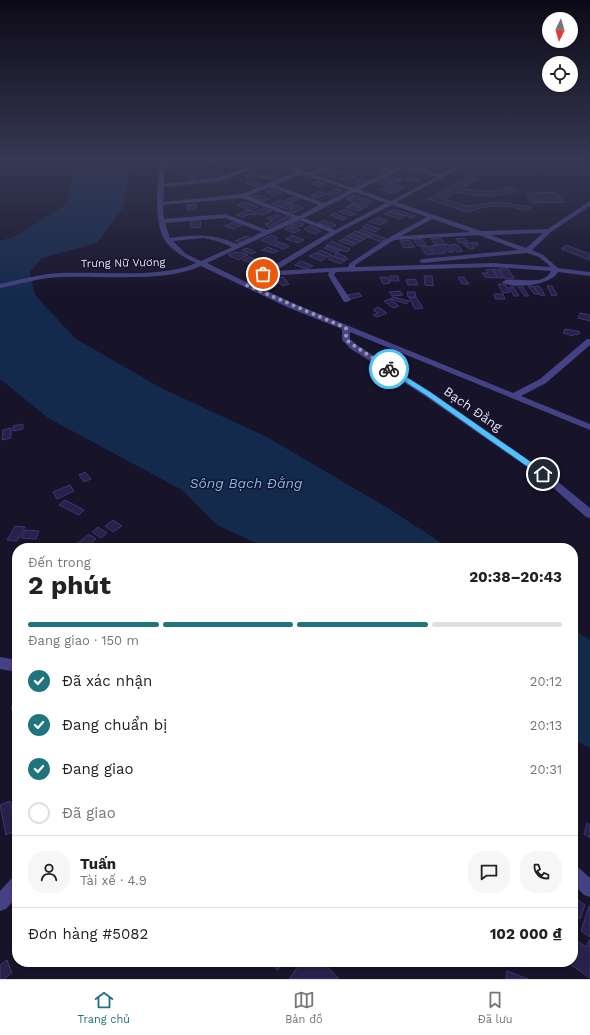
<!DOCTYPE html>
<html lang="vi">
<head>
<meta charset="utf-8">
<style>
  :root { --surface:#fff; --page:#f6f6f6; --text:#222; --muted:#767676; --line:#e0e0e0; --accent:#1f747d }
  body { margin:0; font-family:"Work Sans",sans-serif; background:var(--page); color:var(--text); height:100vh; display:flex; flex-direction:column; font-size:15px; white-space:nowrap }
  * { box-sizing:border-box; margin:0 }
  p { font-size:13px; color:var(--muted) }
  .icon { flex:none; width:22px; height:22px; fill:none; stroke:currentColor; stroke-width:2; stroke-linecap:round; stroke-linejoin:round }
  .map { position:relative; flex:1; overflow:hidden }
  .side { position:absolute; left:12px; top:543px; width:566px; height:424px; display:flex; flex-direction:column; background:var(--surface); border-radius:16px; box-shadow:0 1px 3px #0004 }
  .side>* { flex:none }
  .needle { width:26px; rotate:185deg }
  .controls { position:absolute; left:542px; top:12px; display:grid; gap:8px }
  .controls a { display:grid; place-items:center; width:36px; height:36px; border-radius:50%; background:var(--surface); box-shadow:0 1px 3px #0004; font-size:20px }
  .pin { position:absolute; display:grid; place-items:center; width:34px; height:34px; color:#fff; margin:-17px; border:2px solid #fff; border-radius:50%; box-shadow:0 1px 4px #0007 }
  .courier { position:absolute; display:grid; place-items:center; width:40px; height:40px; margin:-20px; border:3px solid #4fc3f7; border-radius:50%; background:#fff; color:#222; box-shadow:0 1px 5px #0007 }
  .summary em { font-style:normal; font-weight:700 }
  .summary div { display:flex; flex-direction:column-reverse }
  .summary { display:flex; align-items:center; justify-content:space-between; height:68px; padding:0 16px }
  h1 { font-size:26px; font-weight:700; line-height:30px }
  .bar { display:grid; grid-template-columns:repeat(4,1fr); gap:6px 4px; align-content:center; height:48px; padding:0 16px }
  .bar i { height:5px; border-radius:3px; background:var(--line) }
  .bar .current { background:var(--accent) }
  .bar p { grid-column:span 4 }
  .line { display:flex; align-items:center; gap:10px; padding:0 16px; border-top:1px solid var(--line) }
  .line div { flex:1 }
  .round { display:grid; place-items:center; flex:none; width:42px; height:42px; border-radius:16px; background:var(--page) }
  ol { padding:0 16px; list-style:none }
  li { display:flex; align-items:center; gap:12px; height:44px }
  li p { margin-inline-start:auto }
  li .icon { padding:4px; border-radius:50%; background:var(--accent); color:#fff; stroke-width:4 }
  li:last-child { color:var(--muted) }
  li i { width:22px; height:22px; border:2px solid var(--line); border-radius:50% }
  .menu { display:flex; justify-content:space-around; align-items:center; height:56px; border-top:1px solid var(--line); background:var(--surface); font-size:11px; color:var(--muted) }
  .menu a { display:grid; justify-items:center; gap:2px }
  .menu .current { color:var(--accent) }
  .map>svg:first-child { display:block }
</style>
</head>
<body>
<div class="map">
<svg width="590" height="979" viewBox="0 0 590 979">
  <rect width="100%" height="100%" fill="#171329"/>
  <g fill="#142a4d">
    <polygon points="75,161 130,161 123,208 97,243 42,258 30,272 35,295 76,339 161,388 267,437 391,510 449,548 263,548 260,545 217,525 182,490 48,418 0,379 0,241 16,236 67,204"/>
    <polygon points="573,629 590,640 590,748 573,740"/>
  </g>
  <g fill="#282149" stroke="#403573">
    <polygon points="512,161 539,161 545,162 537,168"/>
    <polygon points="264,164 267,164 272,166 264,170 256,167"/>
    <polygon points="329,167 334,168 324,173 318,172"/>
    <polygon points="386,168 392,170 383,174 377,172"/>
    <polygon points="408,168 425,173 422,175 404,170"/>
    <polygon points="337,170 343,172 332,177 326,175"/>
    <polygon points="252,172 260,175 250,178 245,176"/>
    <polygon points="189,174 194,174 197,180 191,181"/>
    <polygon points="265,174 277,178 272,180 260,176"/>
    <polygon points="351,174 357,176 347,181 341,179"/>
    <polygon points="410,176 421,180 417,182 405,179"/>
    <polygon points="387,177 393,179 396,178 402,180 395,183 383,179"/>
    <polygon points="470,177 478,179 461,189 490,192 511,187 519,190 511,193 491,196 472,195 456,192 444,199 466,206 498,202 532,207 527,210 511,207 491,206 477,209 467,212 428,199"/>
    <polygon points="362,178 368,181 360,185 354,183"/>
    <polygon points="380,180 392,184 387,186 375,183"/>
    <polygon points="250,181 261,185 257,187 246,183"/>
    <polygon points="316,181 325,184 319,187 311,183"/>
    <polygon points="393,183 405,187 399,191 387,187"/>
    <polygon points="384,187 398,191 393,194 379,189"/>
    <polygon points="270,189 281,193 273,195 265,192"/>
    <polygon points="336,189 342,191 332,196 326,194"/>
    <polygon points="319,191 326,194 317,198 310,196"/>
    <polygon points="542,192 557,193 565,202 533,203 526,194"/>
    <polygon points="258,195 269,199 263,201 252,197"/>
    <polygon points="354,195 361,197 353,201 346,199 349,197 351,198 354,197 351,196"/>
    <polygon points="294,197 299,199 290,203 285,201"/>
    <polygon points="363,198 372,201 368,204 358,200"/>
    <polygon points="281,200 289,203 280,207 271,204"/>
    <polygon points="245,202 258,207 250,211 237,205"/>
    <polygon points="355,202 368,206 365,208 351,204"/>
    <polygon points="291,203 295,205 286,209 281,207"/>
    <polygon points="196,204 197,209 187,210 186,205"/>
    <polygon points="351,204 363,209 358,211 346,207"/>
    <polygon points="295,205 304,208 294,213 289,211 293,209 289,208"/>
    <polygon points="264,208 272,211 262,215 254,212"/>
    <polygon points="344,209 357,214 352,216 339,212"/>
    <polygon points="394,209 416,216 413,218 391,211"/>
    <polygon points="247,210 257,214 254,215 250,214 243,217 236,215"/>
    <polygon points="390,211 405,216 400,219 384,214"/>
    <polygon points="334,213 347,218 343,220 330,215"/>
    <polygon points="276,214 281,216 272,220 267,218"/>
    <polygon points="286,217 292,219 283,224 276,221"/>
    <polygon points="378,217 388,221 380,225 369,222"/>
    <polygon points="200,220 201,227 191,228 190,221"/>
    <polygon points="323,220 336,225 331,228 318,223"/>
    <polygon points="271,221 281,225 278,227 274,225 269,228 266,226 268,225 265,224"/>
    <polygon points="297,221 304,224 299,227 295,225 293,226 300,230 294,233 284,229 288,227 292,229 294,228 289,226"/>
    <polygon points="234,222 242,225 233,229 225,226"/>
    <polygon points="367,224 380,229 375,232 362,227"/>
    <polygon points="310,226 321,231 315,234 304,229"/>
    <polygon points="362,229 373,234 369,236 358,232"/>
    <polygon points="355,231 369,236 364,239 351,234"/>
    <polygon points="351,234 364,239 361,241 347,236"/>
    <polygon points="374,234 382,237 386,239 381,242 368,237"/>
    <polygon points="271,235 278,238 274,240 281,243 275,246 261,240"/>
    <polygon points="292,235 304,240 298,243 286,239"/>
    <polygon points="246,236 251,238 240,243 235,241"/>
    <polygon points="347,236 361,241 356,244 343,239"/>
    <polygon points="441,238 445,244 435,245 431,239"/>
    <polygon points="464,238 468,242 459,243 456,239"/>
    <polygon points="343,239 355,244 352,246 339,241"/>
    <polygon points="413,239 422,239 426,245 418,246"/>
    <polygon points="409,240 415,247 404,248 400,241"/>
    <polygon points="332,241 350,249 349,250 350,250 346,252 326,245"/>
    <polygon points="477,242 479,245 472,245 475,248 470,249 463,244"/>
    <polygon points="280,243 285,244 289,246 284,249 275,246"/>
    <polygon points="448,244 454,252 448,252 442,245"/>
    <polygon points="456,244 463,251 457,252 450,245"/>
    <polygon points="440,245 446,253 436,254 430,246"/>
    <polygon points="566,245 590,254 590,260 561,249"/>
    <polygon points="327,246 340,251 336,253 324,248"/>
    <polygon points="428,246 434,254 426,255 421,247"/>
    <polygon points="267,247 278,251 274,253 262,250"/>
    <polygon points="246,248 256,252 251,254 242,250"/>
    <polygon points="321,250 332,255 327,257 316,253"/>
    <polygon points="235,252 240,253 242,252 248,255 239,260 228,255"/>
    <polygon points="315,253 316,253 327,257 321,261 309,256"/>
    <polygon points="337,253 346,257 344,257 348,259 345,260 333,256"/>
    <polygon points="333,256 345,261 340,264 328,259"/>
    <polygon points="249,257 264,262 257,266 243,260"/>
    <polygon points="301,261 313,266 307,269 295,265"/>
    <polygon points="492,269 498,278 485,277 482,273 488,273 486,270"/>
    <polygon points="493,269 498,270 503,278 499,278"/>
    <polygon points="499,269 508,269 514,278 505,279"/>
    <polygon points="390,276 398,276 399,281 390,281"/>
    <polygon points="424,276 432,276 433,286 425,285"/>
    <polygon points="283,277 289,284 282,286 277,279"/>
    <polygon points="380,277 387,277 390,283 383,284"/>
    <polygon points="458,277 464,277 469,284 462,284"/>
    <polygon points="276,279 280,283 272,285 268,281"/>
    <polygon points="415,279 418,285 408,285 406,280"/>
    <polygon points="498,284 505,284 510,292 503,293"/>
    <polygon points="528,286 533,286 539,294 534,294"/>
    <polygon points="539,286 542,290 545,296 540,295 534,287"/>
    <polygon points="547,286 552,286 557,295 552,296"/>
    <polygon points="509,287 514,287 519,296 514,296"/>
    <polygon points="518,287 523,287 529,296 525,296"/>
    <polygon points="400,291 403,295 392,296 389,292"/>
    <polygon points="407,292 415,292 416,297 408,297"/>
    <polygon points="359,293 362,296 351,299 348,295"/>
    <polygon points="494,294 503,294 505,299 495,299"/>
    <polygon points="393,297 409,301 407,304 390,299"/>
    <polygon points="416,297 423,308 415,309 409,298"/>
    <polygon points="390,299 399,306 393,308 384,301"/>
    <polygon points="378,307 387,313 377,317 373,315 378,313 373,310"/>
    <polygon points="580,313 590,315 590,321 578,318"/>
    <polygon points="565,329 571,330 580,332 578,335 574,334 573,336 563,333"/>
    <polygon points="23,424 23,429 13,431 13,426"/>
    <polygon points="11,428 11,438 2,440 3,430"/>
    <polygon points="85,472 91,479 84,482 79,475"/>
    <polygon points="70,485 74,491 57,499 53,492"/>
    <polygon points="65,500 84,510 79,515 59,505"/>
    <polygon points="113,520 122,526 113,532 105,526"/>
    <polygon points="15,526 25,527 17,541 7,540"/>
    <polygon points="98,527 107,533 101,538 92,532"/>
    <polygon points="25,530 39,531 36,539 21,538"/>
    <polygon points="89,534 96,539 85,548 78,543"/>
    <polygon points="17,696 17,710 11,709"/>
    <polygon points="10,801 17,830 6,835 0,805"/>
    <polygon points="587,823 590,825 590,838 584,834"/>
    <polygon points="573,897 585,905 580,919 573,914"/>
    <polygon points="589,906 590,907 590,937 581,931"/>
    <polygon points="573,938 586,947 590,939 590,978 567,962 573,962"/>
    <polygon points="7,960 12,973 4,979 0,979 0,965"/>
    <polygon points="268,962 282,962 278,970"/>
    <polygon points="301,962 323,962 339,979 289,979"/>
    <polygon points="507,971 528,979 506,979"/>
  </g>
  <g fill="none" stroke-linecap="round" stroke-linejoin="round">
    <g fill="#444284" fill-rule="evenodd">
      <path d="M160,161h4v5l51,-5 -12,5 -39,3v15l56,-7 45,-16h8l37,12 11,-6 6,-6h4l-6,8 -10,6 39,13 44,-21 11,-3 32,11 27,-14h5l-77,41 85,29 67,-2 42,-28v5l-39,26 -19,18 11,5 15,13 32,4v4l-32,-4c-6,13 -46,18 -56,10 10,-8 41,7 49,-11l-58,-4 -157,5 -2,3 17,25 -4,2h-3l-16,-27 1,-3 -62,4 -15,8 43,20 218,89 27,-14 47,-40h3v6l-44,38 -25,13 69,28v6l-240,-98v7l7,6 74,47 115,80 44,36v10l-4,-1 -46,-41 -115,-80 -74,-47 -9,-9v-11l-53,-21 -88,-42c-37,17 -99,9 -141,11 -20,1 -41,7 -60,11v-4c19,-4 40,-10 60,-11 39,-2 102,6 136,-10 -11,-5 -22,-11 -30,-21 -13,-17 -9,-63 -6,-81zM269,163l27,9 -54,22 -79,8 1,-15 57,-6zM409,168l28,9 -46,24 -32,-11 43,-21zM301,174l7,2 42,14 -26,13 -49,-18zM270,187l49,18 -21,11 -50,-20zM355,192l31,11 -51,27 -31,-12zM242,198l51,20 -26,12 -41,-16 -62,5 -1,-14zM392,205l35,12 -37,20 -40,26 -2,4 -73,4 62,-38zM225,218l37,14 -25,12c-23,-10 -42,-10 -67,-6l-5,-15zM432,219l38,13 -69,4zM299,220l31,12 -84,50 -39,-19zM543,233l-17,15 -36,-13zM479,235l40,15 -97,9 -3,2 3,2 105,-10 12,4 12,10 -58,-4 -138,4v-2l39,-25zM204,238l13,3 15,6 -31,14 -15,-7 -13,-13z"/>
      <polygon points="0,657 17,660 17,672 0,669"/>
      <polygon points="573,866 579,868 590,878 590,897 584,895 573,884"/>
      <polygon points="17,877 17,897 6,909 0,911 0,891 11,879"/>
    </g>
  </g>
  <linearGradient id="sky" x2="0" y2="1"><stop stop-color="#0d0a17"/><stop offset="0.54" stop-color="#363954"/><stop offset="1" stop-color="#363954" stop-opacity="0"/></linearGradient>
  <rect width="590" height="298" fill="url(#sky)"/>
  <polygon fill="#4fc3f7" points="387,367 390,367 430,392 545,472 545,476 541,476 426,395 387,370"/>
  <g fill="none" stroke-linecap="round" stroke-linejoin="round">
    <polyline stroke="#9a97b2" stroke-width="4" stroke-dasharray="0 7.2" points="263,274 246,285 346,328 346,340 389,369"/>
  </g>
  <g text-anchor="middle" dominant-baseline="central" stroke-width="3" stroke-linejoin="round" paint-order="stroke">
    <g font-size="11" fill="#e1defc" stroke="#171329">
      <text transform="translate(123 263) rotate(-1)">Trưng Nữ Vương</text>
    </g>
    <g font-size="13" fill="#e1defc" stroke="#171329">
      <text transform="translate(473 409) rotate(35)">Bạch Đằng</text>
    </g>
    <g font-size="14" font-style="italic" fill="#75baf4" stroke="#171329">
      <text x="246" y="483">Sông Bạch Đằng</text>
    </g>
  </g>
</svg>
<div class="controls">
<a><svg class="needle" viewBox="-14 -14 28 28"><path d="M0-13l5 13h-10z" fill="#e53935"/><path d="M0 13l5-13h-10z" fill="#767676"/></svg></a>
<a><svg class="icon" aria-label="locate" viewBox="0 0 24 24"><circle cx="12" cy="12" r="6"/><path d="M12 2v4M12 18v4M2 12h4M18 12h4"/></svg></a>
</div>
<div class="pin" style="left:263px;top:274px;background:#ea580c"><svg class="icon" aria-label="bag" viewBox="0 0 24 24"><path d="M5 8h14l-1 12H6zM9 8a3 3 0 0 1 6 0"/></svg></div>
<div class="pin" style="left:543px;top:474px;background:#1f2937"><svg class="icon" aria-label="home" viewBox="0 0 24 24"><path d="M3 11l9-7 9 7M6 9v11h12V9"/></svg></div>
<div class="courier" style="left:389px;top:369px"><svg class="icon" aria-label="bike" viewBox="0 0 24 24"><circle cx="6" cy="16" r="4"/><circle cx="18" cy="16" r="4"/><path d="M6 16l4-8h5l3 8M10 8l3 8H6M13 5h3"/></svg></div>
<section class="side">
<div class="summary"><div><h1>2 phút</h1><p>Đến trong</p></div><em>20:38–20:43</em></div>
<div class="bar"><i class="current"></i><i class="current"></i><i class="current"></i><i></i><p>Đang giao · 150 m</p></div>
<ol>
<li><svg class="icon" aria-label="check" viewBox="0 0 24 24"><path d="M5 12l5 5 9-10"/></svg>Đã xác nhận<p>20:12</p></li>
<li><svg class="icon" aria-label="check" viewBox="0 0 24 24"><path d="M5 12l5 5 9-10"/></svg>Đang chuẩn bị<p>20:13</p></li>
<li><svg class="icon" aria-label="check" viewBox="0 0 24 24"><path d="M5 12l5 5 9-10"/></svg>Đang giao<p>20:31</p></li>
<li><i></i>Đã giao</li>
</ol>
<div class="line" style="height:72px"><a class="round"><svg class="icon" aria-label="person" viewBox="0 0 24 24"><circle cx="12" cy="8" r="4"/><path d="M4 21q1-7 8-7t8 7"/></svg></a><div><b>Tuấn</b><p>Tài xế · 4.9</p></div><a class="round"><svg class="icon" aria-label="chat" viewBox="0 0 24 24"><path d="M4 5h16v11H9l-5 4z"/></svg></a><a class="round"><svg class="icon" aria-label="phone" viewBox="0 0 24 24"><path d="M5 4h4l2 5-3 2q2 4 5 5l2-3 5 2v4C11 20 4 13 5 4z"/></svg></a></div>
<div class="line" style="height:52px"><div>Đơn hàng #5082</div><b>102 000 ₫</b></div>
</section>
</div>
<nav class="menu">
<a class="current"><svg class="icon" aria-label="home" viewBox="0 0 24 24"><path d="M3 11l9-7 9 7M6 9v11h12V9"/></svg>Trang chủ</a>
<a><svg class="icon" aria-label="map" viewBox="0 0 24 24"><path d="M3 6l6-2 6 2 6-2v14l-6 2-6-2-6 2zM9 4v14M15 6v14"/></svg>Bản đồ</a>
<a><svg class="icon" aria-label="saved" viewBox="0 0 24 24"><path d="M7 4h10v16l-5-4-5 4z"/></svg>Đã lưu</a>
</nav>
</body>
</html>
